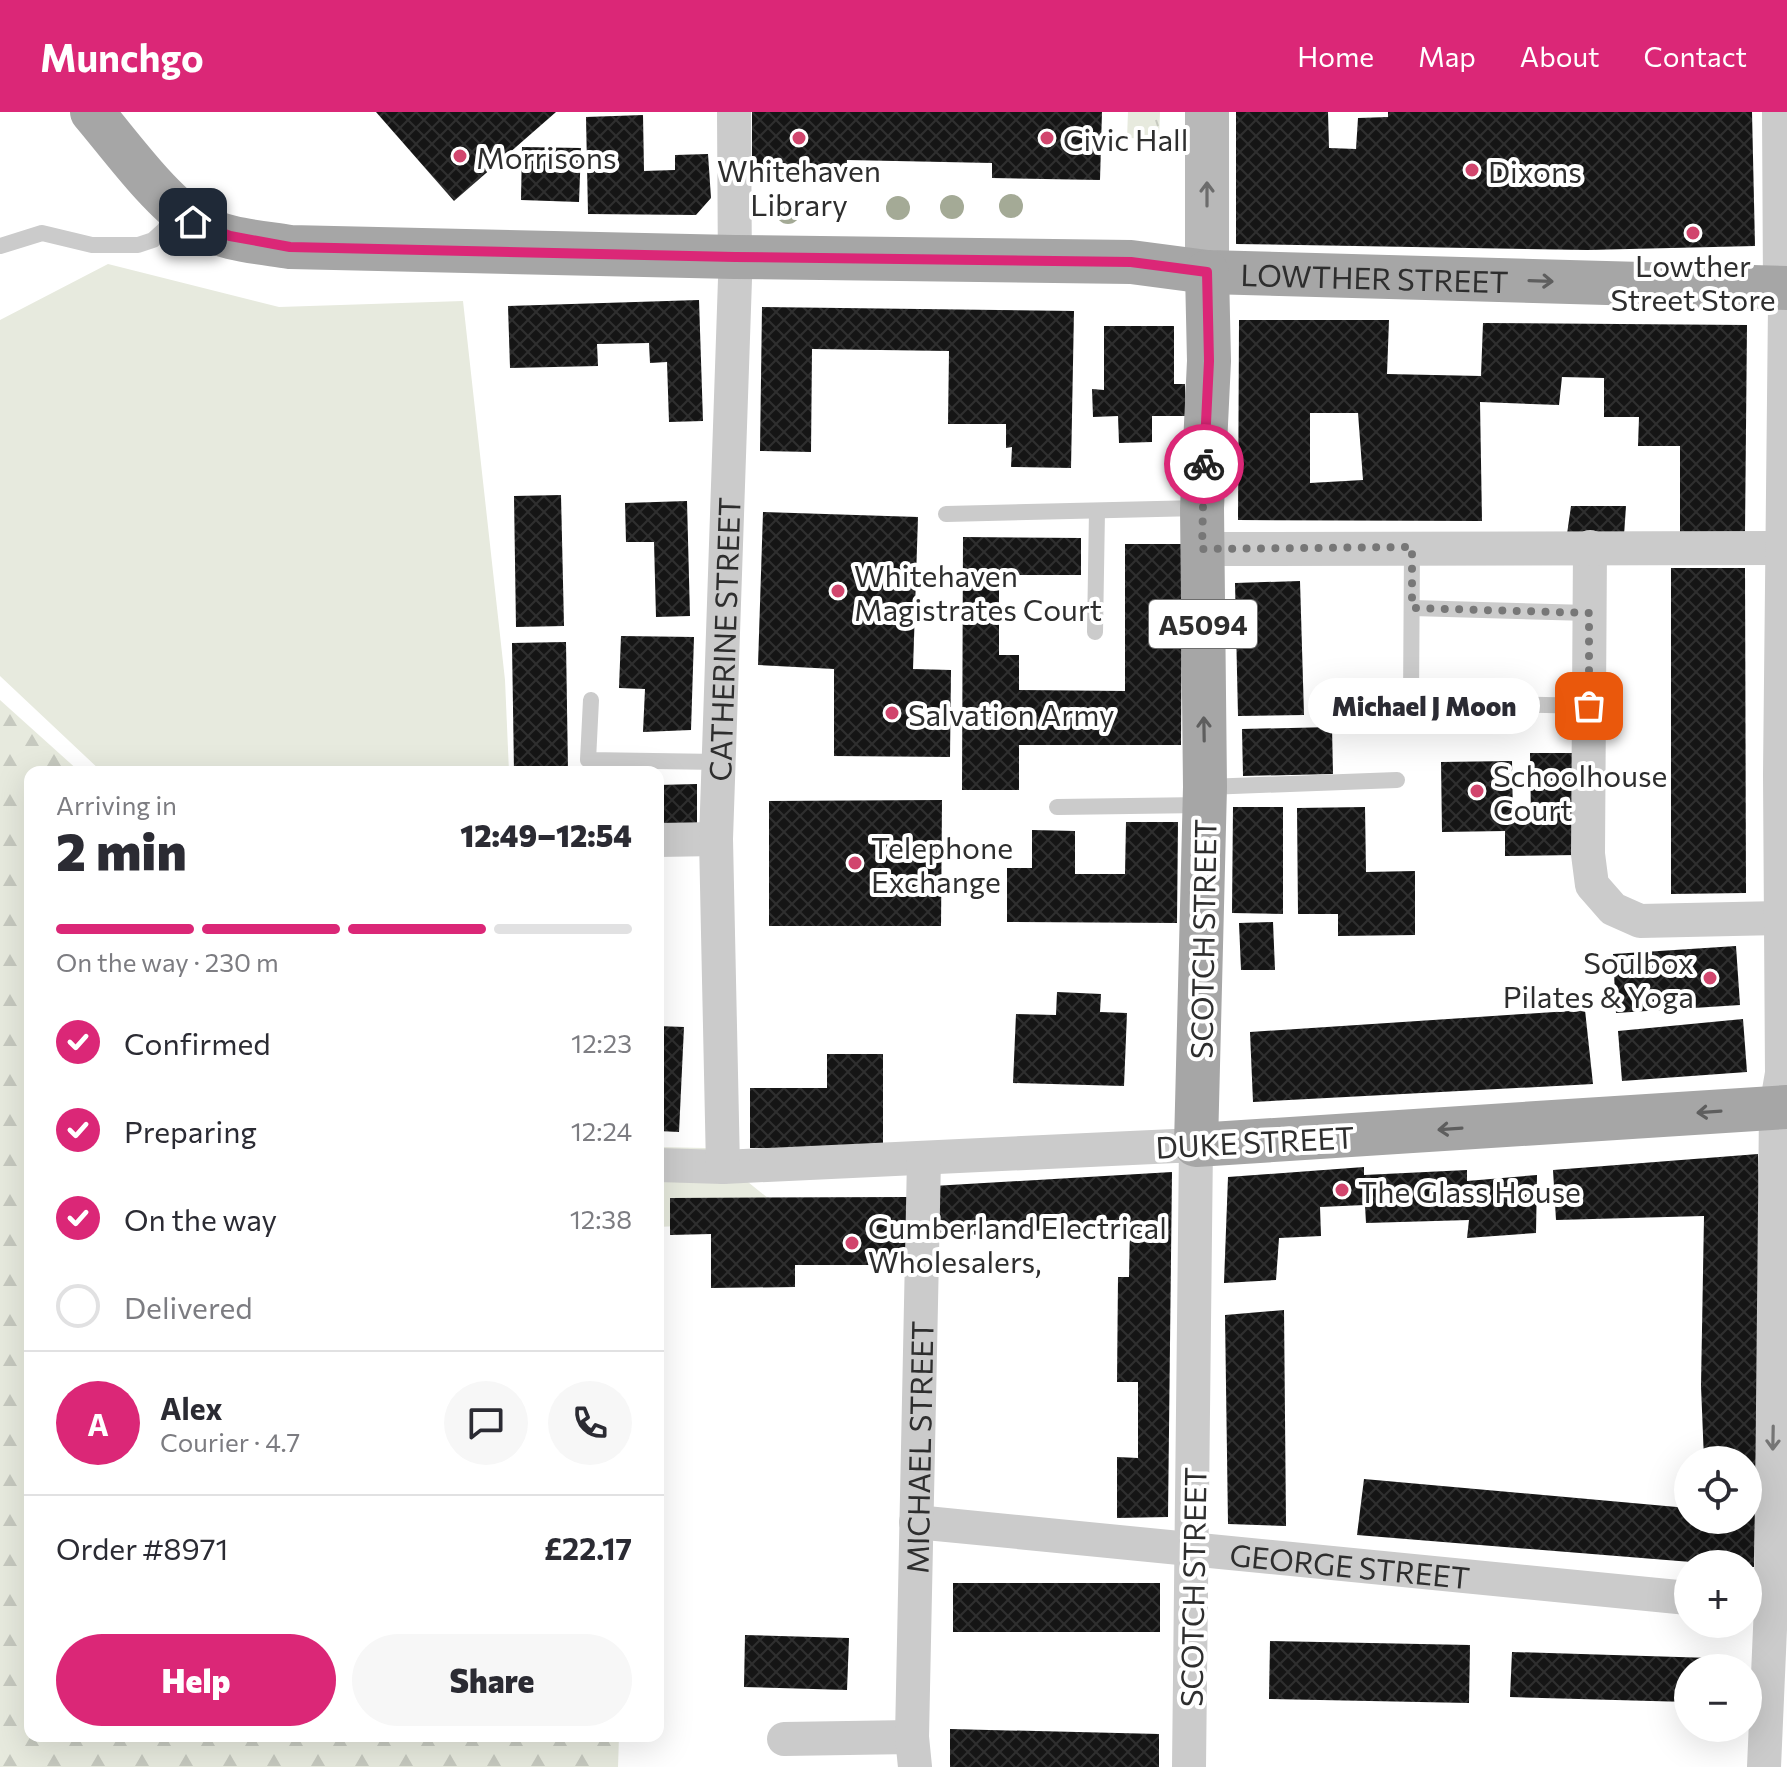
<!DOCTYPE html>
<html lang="en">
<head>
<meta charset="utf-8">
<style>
  :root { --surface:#fff; --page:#f7f7f7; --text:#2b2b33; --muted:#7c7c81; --line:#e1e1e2; --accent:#db2777 }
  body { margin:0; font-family:Commissioner,sans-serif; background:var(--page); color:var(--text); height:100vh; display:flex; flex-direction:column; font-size:30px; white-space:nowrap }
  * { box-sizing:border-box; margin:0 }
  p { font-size:26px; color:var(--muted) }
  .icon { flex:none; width:44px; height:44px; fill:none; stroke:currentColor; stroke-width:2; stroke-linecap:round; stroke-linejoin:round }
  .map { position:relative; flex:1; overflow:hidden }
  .side { position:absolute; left:24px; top:654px; width:640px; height:976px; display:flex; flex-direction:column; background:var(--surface); border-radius:16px; box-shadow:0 8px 32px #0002 }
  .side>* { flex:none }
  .buttons { position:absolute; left:1674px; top:1334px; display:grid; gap:16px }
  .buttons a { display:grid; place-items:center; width:88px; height:88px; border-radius:50%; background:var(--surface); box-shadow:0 8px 32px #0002; font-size:40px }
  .pin { position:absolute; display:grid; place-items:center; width:68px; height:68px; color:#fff; margin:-34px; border-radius:16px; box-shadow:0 4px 12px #0006 }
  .courier { position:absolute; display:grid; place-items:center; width:80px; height:80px; margin:-40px; border:6px solid #db2777; border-radius:50%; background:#fff; color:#222; box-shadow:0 2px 10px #0007 }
  .bubble { position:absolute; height:56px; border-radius:28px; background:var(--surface); box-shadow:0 8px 32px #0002; font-size:26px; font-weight:800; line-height:56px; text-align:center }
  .summary em { font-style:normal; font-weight:800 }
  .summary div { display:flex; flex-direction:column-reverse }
  .summary { display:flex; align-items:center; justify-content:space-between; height:136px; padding:0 32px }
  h1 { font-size:52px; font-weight:800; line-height:60px }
  .bar { display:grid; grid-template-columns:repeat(4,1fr); gap:12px 8px; align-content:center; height:96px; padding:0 32px }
  .bar i { height:10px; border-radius:6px; background:var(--line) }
  .bar .current { background:var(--accent) }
  .bar p { grid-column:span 4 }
  .line { display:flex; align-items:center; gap:20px; padding:0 32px; border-top:2px solid var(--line) }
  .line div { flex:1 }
  .round { display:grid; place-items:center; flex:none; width:84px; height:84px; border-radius:42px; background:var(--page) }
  ol { padding:0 32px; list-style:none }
  li { display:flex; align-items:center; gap:24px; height:88px }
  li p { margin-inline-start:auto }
  li .icon { padding:8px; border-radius:50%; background:var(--accent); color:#fff; stroke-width:4 }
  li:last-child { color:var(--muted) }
  li i { width:44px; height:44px; border:4px solid var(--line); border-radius:50% }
  .primary-button { display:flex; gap:16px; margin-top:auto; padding:16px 32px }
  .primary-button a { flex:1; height:92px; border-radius:48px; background:var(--accent); color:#fff; font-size:32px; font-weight:800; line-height:92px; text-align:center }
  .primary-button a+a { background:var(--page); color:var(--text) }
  header { display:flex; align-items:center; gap:48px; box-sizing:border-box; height:112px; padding:0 40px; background:var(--accent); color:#fff }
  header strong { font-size:38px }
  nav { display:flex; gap:44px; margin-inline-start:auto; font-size:28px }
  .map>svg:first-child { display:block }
</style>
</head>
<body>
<header>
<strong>Munchgo</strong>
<nav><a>Home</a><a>Map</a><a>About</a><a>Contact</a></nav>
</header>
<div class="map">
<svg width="1787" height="1655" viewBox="0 0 1787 1655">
  <defs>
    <pattern id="grass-tufts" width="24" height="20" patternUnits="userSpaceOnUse" patternTransform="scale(2)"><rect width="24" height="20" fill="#e7eade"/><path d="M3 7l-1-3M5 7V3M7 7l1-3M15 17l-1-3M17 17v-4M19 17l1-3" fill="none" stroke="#c6c9bf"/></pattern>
    <pattern id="forest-firs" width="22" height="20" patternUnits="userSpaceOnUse" patternTransform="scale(2)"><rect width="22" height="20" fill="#e7eade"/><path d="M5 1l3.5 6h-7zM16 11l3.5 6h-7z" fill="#c6c9bf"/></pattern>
    <pattern id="building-cross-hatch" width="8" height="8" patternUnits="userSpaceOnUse" patternTransform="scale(2)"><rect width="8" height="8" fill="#151515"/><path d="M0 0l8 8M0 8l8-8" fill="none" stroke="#2f2f2f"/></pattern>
  </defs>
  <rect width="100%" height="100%" fill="#fff"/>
  <polygon fill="url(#grass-tufts)" points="1128,0 1160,0 1159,27 1127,26"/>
  <polygon fill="url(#forest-firs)" points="0,588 80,660 30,660 30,1624 619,1624 618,1655 0,1655"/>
  <g fill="#e7eade">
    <polygon points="108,152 279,195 463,189 505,568 509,660 102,660 0,564 0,208"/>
    <polygon points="658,1035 706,1036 795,1108 658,1115"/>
  </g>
  <g fill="url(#building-cross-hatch)" fill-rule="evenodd">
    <polygon points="376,0 556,0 454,89"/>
    <polygon points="752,0 1102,0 1100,68 992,66 992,51 847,48 846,68 752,70"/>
    <polygon points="1236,0 1328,0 1329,36 1356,37 1358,6 1388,5 1388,0 1752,0 1755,134 1588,138 1236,132"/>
    <polygon points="643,3 644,59 675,58 675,43 708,42 711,86 696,103 588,102 586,5"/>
    <polygon points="522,35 581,36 579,90 521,88"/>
    <polygon points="699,188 703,309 669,310 667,250 650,251 649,231 597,232 598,254 510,256 508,194"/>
    <polygon points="762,195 1074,199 1071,356 1011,355 1012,335 1006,336 1006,312 948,312 949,239 812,237 811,340 760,339"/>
    <path d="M1239,208h150l-2,54 94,2 2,-53 264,2 -2,208 -65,1v-88h-42l1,-29h-35v-39l-42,-1 -3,28 -79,-3 2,119 -244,-1zM1310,301h48l5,67 -53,3z"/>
    <polygon points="1104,214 1174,214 1174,272 1185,272 1186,304 1152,304 1152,330 1119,331 1118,304 1093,305 1092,277 1104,278"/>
    <polygon points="561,383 564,514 516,515 514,384"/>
    <polygon points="687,389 690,504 656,505 654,430 626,430 625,391"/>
    <polygon points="1571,394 1626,394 1624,423 1567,422"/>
    <polygon points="763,400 918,405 913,557 951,558 950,645 834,644 834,557 758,553"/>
    <polygon points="963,425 1081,426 1081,463 999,463 999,543 1019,543 1019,578 1125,579 1125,432 1182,432 1181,633 1019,633 1019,678 962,678"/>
    <polygon points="1671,456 1745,456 1746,781 1671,782"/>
    <polygon points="1300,469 1304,603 1238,604 1235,471"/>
    <polygon points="621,524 694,525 691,618 643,620 645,577 619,576"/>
    <polygon points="566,530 568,660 514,660 512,531"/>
    <polygon points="1332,615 1333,662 1243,664 1242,617"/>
    <polygon points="1530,641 1575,641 1576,743 1505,744 1505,719 1442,720 1441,650 1512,649 1513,707 1531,707"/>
    <polygon points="697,672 697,716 658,716 658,673"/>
    <polygon points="942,688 941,814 769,814 769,689"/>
    <polygon points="1233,695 1283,695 1283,802 1232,801"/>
    <polygon points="1365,695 1366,760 1415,759 1415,823 1338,824 1338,802 1298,802 1297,696"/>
    <polygon points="1126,710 1178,710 1177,811 1007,810 1007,756 1032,756 1032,718 1075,719 1075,762 1125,762"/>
    <polygon points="1273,810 1275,858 1241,858 1239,811"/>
    <polygon points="1736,834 1740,893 1616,901 1613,842"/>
    <polygon points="1057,880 1101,882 1100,900 1127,901 1124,974 1013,971 1016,902 1056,903"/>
    <polygon points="1585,898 1593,972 1253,990 1250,920"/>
    <polygon points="1743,907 1747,960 1622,969 1618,919"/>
    <polygon points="658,914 684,915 679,1020 658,1019"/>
    <polygon points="827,942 883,942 883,1036 750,1036 750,976 827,976"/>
    <polygon points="1758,1042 1760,1119 1754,1455 1748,1455 1748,1452 1716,1452 1357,1423 1364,1367 1688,1396 1688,1408 1748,1408 1748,1348 1704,1348 1701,1274 1704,1104 1556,1108 1553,1058"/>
    <polygon points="1364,1055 1364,1063 1467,1058 1467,1069 1537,1063 1536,1121 1467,1126 1469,1108 1366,1111 1365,1093 1320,1095 1321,1124 1279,1126 1276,1168 1224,1171 1228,1065"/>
    <polygon points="1172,1060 1168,1405 1117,1406 1117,1345 1138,1346 1138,1270 1117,1270 1118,1165 1129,1165 1130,1113 937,1125 933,1074"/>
    <polygon points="909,1085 909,1153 795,1153 795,1175 711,1176 711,1122 670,1123 670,1086"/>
    <polygon points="1284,1198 1286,1414 1228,1412 1225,1203"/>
    <rect x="953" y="1471" width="207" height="49"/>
    <polygon points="745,1523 849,1526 847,1578 744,1575"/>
    <polygon points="1270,1529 1470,1533 1469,1591 1269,1587"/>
    <polygon points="1512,1540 1711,1546 1711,1556 1688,1556 1688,1590 1510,1585"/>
    <polygon points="950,1617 1159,1622 1159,1655 950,1655"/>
  </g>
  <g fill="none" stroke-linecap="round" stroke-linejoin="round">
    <g stroke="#cbcbcb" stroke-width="16">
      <polyline points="0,134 42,121 92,133 138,133 153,128 164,118 177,97"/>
      <polyline points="946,402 1200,396"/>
      <polyline points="1412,435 1411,590 1589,594"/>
      <polyline points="1412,496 1589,501"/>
      <polyline points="1095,520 1097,399"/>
      <polyline points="591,588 588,648 719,650"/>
      <polyline points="1207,675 1397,668"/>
      <polyline points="1057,695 1203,693"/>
    </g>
    <g stroke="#cbcbcb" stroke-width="34">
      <polyline points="1590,435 1588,742 1592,773 1613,797 1640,809 1782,806"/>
      <polyline points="1202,437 1784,436"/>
      <polyline points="658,728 716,727"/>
      <polyline points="658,1053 723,1055 1196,1033 1189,1655"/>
      <path id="s1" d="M723,1055l-7,-328 19,-560 -1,-167"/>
      <path id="s2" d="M916,1410l772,76"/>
      <polyline points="784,1627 912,1625"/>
      <path id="s3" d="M915,1655l-3,-30 12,-578"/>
      <polyline points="1764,1655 1771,1494 1776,996 1782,961 1780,663 1785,193 1780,175 1779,0"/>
    </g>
    <polyline stroke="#b8b8b8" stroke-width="44" points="1207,160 1207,0"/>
    <g stroke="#a6a6a6" stroke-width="44">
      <path id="s4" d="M92,0c28,33 66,86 102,110 27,18 65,20 96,25l445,10 396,5 76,10 580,16"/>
      <polyline points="1207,160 1209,249 1202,396 1205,675 1196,1033 1787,995"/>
    </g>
  </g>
  <g fill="#a4aa96">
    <circle cx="1011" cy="94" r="12"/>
    <circle cx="952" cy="95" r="12"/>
    <circle cx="898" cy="96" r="12"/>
    <circle cx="788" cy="100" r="12"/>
  </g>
  <defs><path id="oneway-shaft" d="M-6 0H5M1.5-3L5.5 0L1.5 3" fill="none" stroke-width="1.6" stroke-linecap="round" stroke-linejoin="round" transform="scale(2)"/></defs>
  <use stroke="#6c6c6c" href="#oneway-shaft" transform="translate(1207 82) rotate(-90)"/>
  <g stroke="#5e5e5e">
    <use href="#oneway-shaft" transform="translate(1541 169) rotate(2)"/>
    <use href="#oneway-shaft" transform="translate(1204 617) rotate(-91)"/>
    <use href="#oneway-shaft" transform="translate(1709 1000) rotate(176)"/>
    <use href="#oneway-shaft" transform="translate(1450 1017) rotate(176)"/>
  </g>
  <use stroke="#757575" href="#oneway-shaft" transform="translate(1773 1326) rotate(91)"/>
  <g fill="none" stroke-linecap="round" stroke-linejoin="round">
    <polyline stroke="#777" stroke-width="8" stroke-dasharray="0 14.4" points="1204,352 1202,437 1412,435 1412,496 1589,501 1589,594"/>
    <polyline stroke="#db2777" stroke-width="10" points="193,110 230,124 290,135 735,145 1131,150 1207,160 1209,249 1204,352"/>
  </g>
  <g fill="#d1456d" stroke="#fff" stroke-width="3">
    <circle cx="799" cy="26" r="8"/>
    <circle cx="1047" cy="26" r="8"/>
    <circle cx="460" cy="44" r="8"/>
    <circle cx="1472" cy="58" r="8"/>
    <circle cx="1693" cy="121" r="8"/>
    <circle cx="838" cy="479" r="8"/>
    <circle cx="892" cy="601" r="8"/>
    <circle cx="1477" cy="679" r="8"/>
    <circle cx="855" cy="751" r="8"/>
    <circle cx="1710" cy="866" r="8"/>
    <circle cx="1342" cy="1078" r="8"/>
    <circle cx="852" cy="1131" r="8"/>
  </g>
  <g text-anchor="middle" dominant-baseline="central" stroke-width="8" stroke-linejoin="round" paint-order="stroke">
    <rect fill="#fff" stroke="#6d6d6d" stroke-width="2" x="1149" y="488" width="108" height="48" rx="6"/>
    <g font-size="28" font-weight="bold" fill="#2e2e2e">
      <text x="1203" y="512">A5094</text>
    </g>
    <g font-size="30" fill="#2e2e2e" stroke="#fff" text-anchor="start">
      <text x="1063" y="26">Civic Hall</text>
      <text x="476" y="44">Morrisons</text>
      <text x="799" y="57" text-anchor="middle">Whitehaven<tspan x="799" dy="34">Library</tspan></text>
      <text x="1488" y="58">Dixons</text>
      <text x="1693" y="152" text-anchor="middle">Lowther<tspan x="1693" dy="34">Street Store</tspan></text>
      <text x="854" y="462">Whitehaven<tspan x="854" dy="34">Magistrates Court</tspan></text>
      <text x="908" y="601">Salvation Army</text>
      <text x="1493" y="662">Schoolhouse<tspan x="1493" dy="34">Court</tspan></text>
      <text x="871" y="734">Telephone<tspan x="871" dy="34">Exchange</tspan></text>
      <text x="1694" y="849" text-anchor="end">Soulbox<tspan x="1694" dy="34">Pilates &amp; Yoga</tspan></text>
      <text x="1358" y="1078">The Glass House</text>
      <text x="868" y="1114">Cumberland Electrical<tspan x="868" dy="34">Wholesalers,</tspan></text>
    </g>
    <g font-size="30" fill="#2e2e2e" stroke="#fff">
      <text stroke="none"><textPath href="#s4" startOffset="1336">LOWTHER STREET</textPath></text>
      <text stroke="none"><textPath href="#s1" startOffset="528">CATHERINE STREET</textPath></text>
      <text transform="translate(1202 827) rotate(-89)">SCOTCH STREET</text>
      <text transform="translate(1255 1029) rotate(-3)">DUKE STREET</text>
      <text stroke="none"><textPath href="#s3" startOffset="320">MICHAEL STREET</textPath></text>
      <text stroke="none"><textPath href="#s2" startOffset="436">GEORGE STREET</textPath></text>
      <text transform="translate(1192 1475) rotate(-89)">SCOTCH STREET</text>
    </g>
  </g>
</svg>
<div class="buttons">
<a><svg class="icon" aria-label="locate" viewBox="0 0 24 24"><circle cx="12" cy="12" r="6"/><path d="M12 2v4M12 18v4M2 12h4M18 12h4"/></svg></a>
<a>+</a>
<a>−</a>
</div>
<div class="pin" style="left:1589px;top:594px;background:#ea580c"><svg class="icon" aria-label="bag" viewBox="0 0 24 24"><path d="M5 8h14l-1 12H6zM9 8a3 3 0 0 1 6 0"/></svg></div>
<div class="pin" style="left:193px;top:110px;background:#1f2937"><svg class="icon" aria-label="home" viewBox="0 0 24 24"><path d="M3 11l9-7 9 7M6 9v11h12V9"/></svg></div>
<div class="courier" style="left:1204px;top:352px"><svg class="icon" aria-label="bike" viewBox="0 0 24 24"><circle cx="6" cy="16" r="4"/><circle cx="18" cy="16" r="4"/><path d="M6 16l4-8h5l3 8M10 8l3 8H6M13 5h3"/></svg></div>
<div class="bubble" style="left:1308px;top:566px;width:232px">Michael J Moon</div>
<section class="side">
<div class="summary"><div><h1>2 min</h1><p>Arriving in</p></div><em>12:49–12:54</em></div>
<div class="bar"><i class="current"></i><i class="current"></i><i class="current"></i><i></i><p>On the way · 230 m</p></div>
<ol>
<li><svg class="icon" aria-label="check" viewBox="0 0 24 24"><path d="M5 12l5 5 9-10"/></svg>Confirmed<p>12:23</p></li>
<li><svg class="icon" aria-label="check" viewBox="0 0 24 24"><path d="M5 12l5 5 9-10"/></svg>Preparing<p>12:24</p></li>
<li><svg class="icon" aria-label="check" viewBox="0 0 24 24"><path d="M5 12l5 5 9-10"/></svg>On the way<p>12:38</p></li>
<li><i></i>Delivered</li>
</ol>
<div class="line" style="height:144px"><b class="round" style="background:var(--accent);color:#fff">A</b><div><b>Alex</b><p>Courier · 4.7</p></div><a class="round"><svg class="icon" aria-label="chat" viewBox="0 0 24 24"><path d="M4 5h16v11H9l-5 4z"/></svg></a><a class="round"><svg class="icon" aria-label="phone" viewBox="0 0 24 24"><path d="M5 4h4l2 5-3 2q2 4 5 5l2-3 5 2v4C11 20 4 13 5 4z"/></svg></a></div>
<div class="line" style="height:104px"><div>Order #8971</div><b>£22.17</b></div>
<div class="primary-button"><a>Help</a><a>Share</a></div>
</section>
</div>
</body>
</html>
